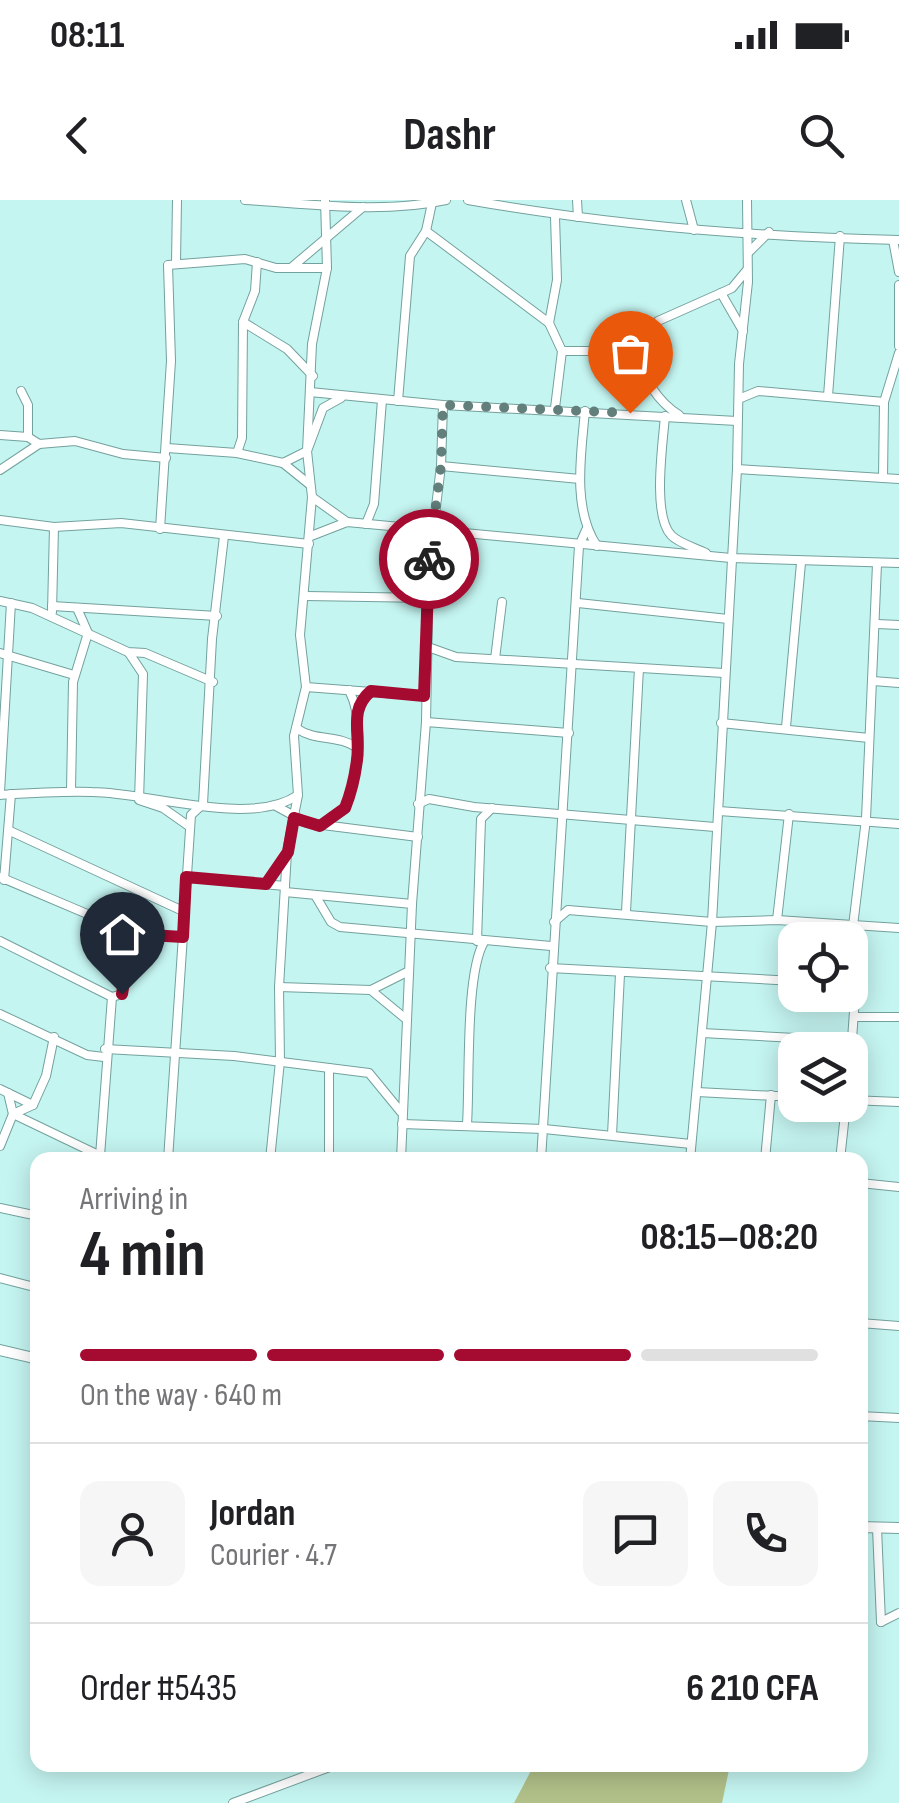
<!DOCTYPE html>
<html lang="en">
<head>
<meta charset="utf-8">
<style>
  :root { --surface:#fff; --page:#f6f6f6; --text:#202124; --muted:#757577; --line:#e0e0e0; --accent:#a50a31 }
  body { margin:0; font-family:"Sofia Sans Condensed",sans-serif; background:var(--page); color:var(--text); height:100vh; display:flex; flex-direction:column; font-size:38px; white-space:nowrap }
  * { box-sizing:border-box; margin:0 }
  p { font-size:32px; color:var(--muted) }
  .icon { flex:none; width:55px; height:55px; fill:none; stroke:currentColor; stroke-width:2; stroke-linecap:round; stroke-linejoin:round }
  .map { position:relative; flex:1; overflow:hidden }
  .drawer { position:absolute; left:30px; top:952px; width:838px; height:620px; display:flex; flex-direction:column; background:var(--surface); border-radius:20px; box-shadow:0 5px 25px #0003 }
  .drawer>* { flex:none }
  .tools { position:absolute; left:778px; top:722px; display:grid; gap:20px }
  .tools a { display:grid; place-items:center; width:90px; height:90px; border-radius:20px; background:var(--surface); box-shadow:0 5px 25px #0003; font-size:50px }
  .pin { position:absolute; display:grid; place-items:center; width:85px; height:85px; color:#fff; margin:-102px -42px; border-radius:50% 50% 50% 0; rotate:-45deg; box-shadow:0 0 10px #0007 }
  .pin .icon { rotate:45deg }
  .courier { position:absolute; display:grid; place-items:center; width:100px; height:100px; margin:-50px; border:8px solid #a50a31; border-radius:50%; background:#fff; color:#222; box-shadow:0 2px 12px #0007 }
  .head em { font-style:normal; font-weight:700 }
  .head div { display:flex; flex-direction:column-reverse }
  .head { display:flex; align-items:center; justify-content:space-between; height:170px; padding:0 50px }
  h1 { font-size:65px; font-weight:700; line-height:75px }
  .bar { display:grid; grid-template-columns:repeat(4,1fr); gap:15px 10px; align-content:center; height:120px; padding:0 50px }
  .bar i { height:12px; border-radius:8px; background:var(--line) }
  .bar .current { background:var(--accent) }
  .bar p { grid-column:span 4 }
  .line { display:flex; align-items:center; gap:25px; padding:0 50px; border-top:2px solid var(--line) }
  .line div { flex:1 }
  .round { display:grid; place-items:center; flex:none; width:105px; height:105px; border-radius:20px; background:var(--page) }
  .status { display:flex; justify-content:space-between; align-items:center; height:70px; padding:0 50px; background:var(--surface); direction:ltr }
  .status svg { height:28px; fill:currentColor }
  header { display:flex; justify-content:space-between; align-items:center; height:130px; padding:0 50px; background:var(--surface); font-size:45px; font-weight:700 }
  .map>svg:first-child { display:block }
</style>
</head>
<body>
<div class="status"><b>08:11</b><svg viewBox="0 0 49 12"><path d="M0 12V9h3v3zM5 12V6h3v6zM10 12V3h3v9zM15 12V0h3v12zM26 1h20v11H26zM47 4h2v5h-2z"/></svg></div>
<header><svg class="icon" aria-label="back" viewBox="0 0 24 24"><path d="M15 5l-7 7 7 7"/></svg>Dashr<svg class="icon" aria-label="search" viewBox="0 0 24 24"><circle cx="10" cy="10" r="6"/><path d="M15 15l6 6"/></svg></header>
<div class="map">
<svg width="899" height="1603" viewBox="0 0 899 1603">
  <rect width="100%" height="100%" fill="#c5f5f1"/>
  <polygon fill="#b1c189" points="534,1565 730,1565 722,1603 514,1603"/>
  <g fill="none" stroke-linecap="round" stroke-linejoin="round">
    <defs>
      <g id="minor">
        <path d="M245,0c66,4 136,14 201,0"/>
        <path d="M468,0c142,25 287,37 431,40"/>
        <polyline points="577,0 578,17"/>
        <polyline points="686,0 694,30"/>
        <polyline points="432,3 426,31 549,123"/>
        <polyline points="893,40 899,72"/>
        <polyline points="749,52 769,32"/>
        <polyline points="176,63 177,0"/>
        <polyline points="292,67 363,7"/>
        <polyline points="899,85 899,146"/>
        <polyline points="721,93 732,88 747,70"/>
        <polyline points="243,122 287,149 313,176"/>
        <polyline points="562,151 633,151 658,121 721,93 743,131"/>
        <path d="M633,151c12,26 22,49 46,64"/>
        <polyline points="21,191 28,205 28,237"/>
        <polyline points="310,192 443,205 737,221"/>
        <polyline points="828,196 840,36"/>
        <polyline points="741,198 758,191 884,202"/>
        <polyline points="398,201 410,56 426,31"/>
        <polyline points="555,208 562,151 549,123 557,80 555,17"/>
        <path d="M585,211c-4,43 -13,98 12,135"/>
        <path d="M665,216c-2,26 -13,99 6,119 7,8 25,13 35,18"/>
        <polyline points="0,235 28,237 39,244 75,241 123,254 166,258"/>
        <polyline points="167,248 237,253 283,263 307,251 323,208 341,198"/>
        <polyline points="237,253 242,238 243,122 255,91 257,62"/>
        <polyline points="283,263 309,284"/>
        <polyline points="441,266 580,279"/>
        <polyline points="737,269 899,279"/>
        <polyline points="0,270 39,244"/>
        <polyline points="883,278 884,202 899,153"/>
        <polyline points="312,297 347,322"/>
        <polyline points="0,320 54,327 121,323 309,344"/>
        <polyline points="366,324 374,304 382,200"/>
        <polyline points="160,329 171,161 168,65 245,59 276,68 327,68"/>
        <polyline points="311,336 347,322 731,358 899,363"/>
        <polyline points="306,396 428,398"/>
        <polyline points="0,401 32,408 128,452 145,453 213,482"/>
        <polyline points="578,403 728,419"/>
        <polyline points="52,406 217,416"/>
        <polyline points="52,412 54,327"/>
        <polyline points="877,424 899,425"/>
        <polyline points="428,447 456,457 724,473"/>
        <polyline points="0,453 74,475"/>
        <polyline points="129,453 143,474 139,600 163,608 190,627"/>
        <polyline points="495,459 502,402"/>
        <polyline points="873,481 899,483"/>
        <polyline points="306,487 424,496"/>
        <polyline points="426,522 569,533"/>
        <polyline points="721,523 869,538"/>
        <polyline points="786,527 801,363"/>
        <path d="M296,528c20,14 41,6 62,20"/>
        <polyline points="71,590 73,482 88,433 77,408"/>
        <polyline points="0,592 11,403"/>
        <path d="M0,595c31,-2 61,-4 92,-3 56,0 158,36 206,3"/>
        <polyline points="203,604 212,439 224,336"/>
        <polyline points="418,604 429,599 474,607 715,627"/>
        <polyline points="276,606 307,623 418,637"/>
        <polyline points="719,611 899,624"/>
        <path d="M320,626l25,-17c13,-36 21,-85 4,-119"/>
        <polyline points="10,631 185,712"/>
        <polyline points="0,677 132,733"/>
        <polyline points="186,677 285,686"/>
        <polyline points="4,680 11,594"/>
        <polyline points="266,684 285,656"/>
        <polyline points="285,692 412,704"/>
        <polyline points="315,695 331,722 340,727 551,746"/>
        <polyline points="626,712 639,468"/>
        <polyline points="777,720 789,614"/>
        <polyline points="554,722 568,710 712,722 777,720 899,728"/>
        <polyline points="0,741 112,797"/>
        <polyline points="477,741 481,619 492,608"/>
        <polyline points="550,768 795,781"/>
        <polyline points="279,787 371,790 409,771"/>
        <polyline points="372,791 406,819"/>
        <polyline points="0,814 87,855 104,857"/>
        <polyline points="854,817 899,817"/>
        <polyline points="702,833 853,841"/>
        <polyline points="105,849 234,856 369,873 401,912"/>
        <polyline points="850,868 856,783 853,726 866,619 877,364"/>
        <polyline points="0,889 33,905"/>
        <polyline points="697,892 795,897"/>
        <polyline points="8,893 13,914 109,960"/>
        <polyline points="850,900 899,902"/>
        <polyline points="402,924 544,929 691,944"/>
        <path d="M467,924c3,-43 -2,-150 17,-182"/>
        <polyline points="612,935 620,774"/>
        <polyline points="0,946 13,914 33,905 46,876 54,837"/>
        <polyline points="100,956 112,797 122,794 132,733 183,737"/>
        <polyline points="168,960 191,615 203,604"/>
        <polyline points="270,960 280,861 279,787 287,652 298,595 294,536 306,487 300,435 312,297 307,251 312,144 327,68 325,0"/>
        <polyline points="329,960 329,868"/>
        <polyline points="401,960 412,704 426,522 429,363 441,266 443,205"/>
        <polyline points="541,960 579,346 586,330"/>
        <polyline points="690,960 712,722 737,269 739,164 748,82 747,0"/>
        <polyline points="765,960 771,895"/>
        <polyline points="840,960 846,905"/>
        <polyline points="860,983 899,987"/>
        <polyline points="0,1008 38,1016"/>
        <polyline points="0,1078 38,1088"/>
        <polyline points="860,1123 899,1126"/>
        <polyline points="860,1216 899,1218"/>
        <polyline points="877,1328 881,1422"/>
        <polyline points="881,1422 899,1413"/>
        <polyline points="233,1603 335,1565"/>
      </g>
      <g id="secondary">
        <polyline points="0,1150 38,1159"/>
        <polyline points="860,1327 899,1328"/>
      </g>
    </defs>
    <use href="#minor" stroke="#73a19d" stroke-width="10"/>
    <use href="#secondary" stroke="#73a19d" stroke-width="12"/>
    <use href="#minor" stroke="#fff" stroke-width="8"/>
    <use href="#secondary" stroke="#fff" stroke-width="10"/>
  </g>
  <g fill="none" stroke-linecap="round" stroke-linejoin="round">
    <polyline stroke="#627f7c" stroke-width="10" stroke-dasharray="0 18" points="429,359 441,266 443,205 630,213"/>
    <path stroke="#a50a31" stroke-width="12" d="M122,794l10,-60 51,3 3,-60 80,7 22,-32 6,-34 26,8 25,-18c6,-15 10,-32 12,-48 4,-26 -9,-50 14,-69l53,5 5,-137"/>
  </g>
</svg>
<div class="tools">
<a><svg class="icon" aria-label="locate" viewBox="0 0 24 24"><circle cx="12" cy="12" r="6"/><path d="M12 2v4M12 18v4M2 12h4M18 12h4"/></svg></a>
<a><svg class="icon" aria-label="layers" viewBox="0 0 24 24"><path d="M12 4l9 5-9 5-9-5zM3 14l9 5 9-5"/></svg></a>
</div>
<div class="pin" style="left:630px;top:213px;background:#ea580c"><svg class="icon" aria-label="bag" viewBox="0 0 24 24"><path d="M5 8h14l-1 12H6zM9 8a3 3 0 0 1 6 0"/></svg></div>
<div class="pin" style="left:122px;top:794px;background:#1f2937"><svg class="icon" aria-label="home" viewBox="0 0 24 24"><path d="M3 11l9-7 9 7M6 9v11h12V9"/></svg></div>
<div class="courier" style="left:429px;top:359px"><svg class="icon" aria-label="bike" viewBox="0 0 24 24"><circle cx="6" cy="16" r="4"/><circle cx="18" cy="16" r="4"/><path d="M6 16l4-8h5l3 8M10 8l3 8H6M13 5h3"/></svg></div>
<section class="drawer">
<div class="head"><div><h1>4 min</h1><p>Arriving in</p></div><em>08:15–08:20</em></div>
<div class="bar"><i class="current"></i><i class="current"></i><i class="current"></i><i></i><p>On the way · 640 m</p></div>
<div class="line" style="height:180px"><a class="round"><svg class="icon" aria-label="person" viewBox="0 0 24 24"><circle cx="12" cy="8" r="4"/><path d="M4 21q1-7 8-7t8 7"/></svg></a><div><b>Jordan</b><p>Courier · 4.7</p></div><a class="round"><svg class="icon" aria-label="chat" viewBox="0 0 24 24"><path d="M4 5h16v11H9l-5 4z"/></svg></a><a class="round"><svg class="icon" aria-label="phone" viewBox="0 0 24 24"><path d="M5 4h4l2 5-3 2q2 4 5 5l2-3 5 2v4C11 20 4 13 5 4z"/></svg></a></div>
<div class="line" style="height:130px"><div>Order #5435</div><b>6 210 CFA</b></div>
</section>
</div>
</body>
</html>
